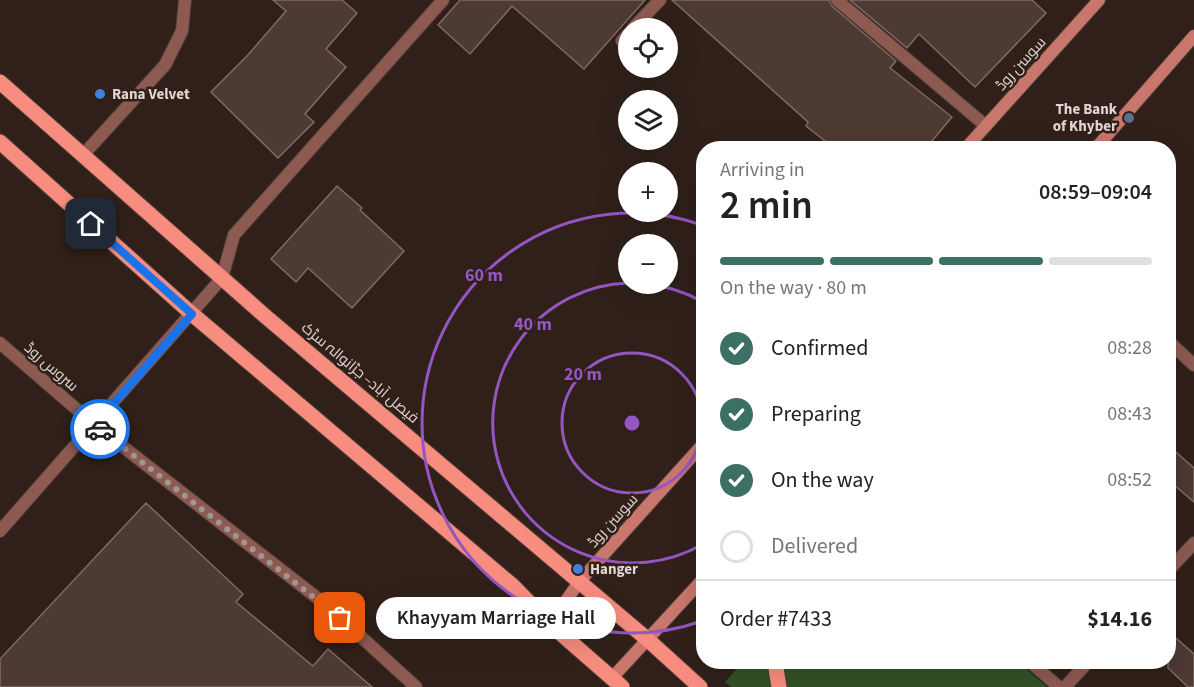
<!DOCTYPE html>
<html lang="en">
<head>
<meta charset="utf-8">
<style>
  :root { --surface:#fff; --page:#f2f2f2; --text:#222; --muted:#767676; --line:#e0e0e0; --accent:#3c6f66 }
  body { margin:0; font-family:"Source Sans 3",Cairo,sans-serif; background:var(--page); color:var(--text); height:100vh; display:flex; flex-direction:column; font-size:22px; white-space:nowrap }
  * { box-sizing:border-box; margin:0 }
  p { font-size:20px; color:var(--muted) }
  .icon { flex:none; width:33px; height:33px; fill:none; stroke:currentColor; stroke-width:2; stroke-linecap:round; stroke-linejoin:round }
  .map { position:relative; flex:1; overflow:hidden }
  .panel { position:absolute; left:696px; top:141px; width:480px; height:528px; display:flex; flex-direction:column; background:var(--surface); border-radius:24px; box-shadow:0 6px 24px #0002 }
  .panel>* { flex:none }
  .controls { position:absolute; left:618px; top:18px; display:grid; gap:12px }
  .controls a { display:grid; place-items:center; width:60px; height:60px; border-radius:50%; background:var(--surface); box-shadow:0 6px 24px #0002; font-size:30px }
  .pin { position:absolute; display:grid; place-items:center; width:51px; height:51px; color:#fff; margin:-26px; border-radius:12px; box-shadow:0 3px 9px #0006 }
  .courier { position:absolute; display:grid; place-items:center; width:60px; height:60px; margin:-30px; border:4px solid #1a73e8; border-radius:50%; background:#fff; color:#222; box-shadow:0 2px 8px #0007 }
  .bubble { position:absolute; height:42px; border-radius:21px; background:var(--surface); box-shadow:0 6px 24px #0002; font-size:20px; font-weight:600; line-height:42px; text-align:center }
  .head em { font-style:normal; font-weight:600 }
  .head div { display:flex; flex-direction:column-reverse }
  .head { display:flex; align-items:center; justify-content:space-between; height:102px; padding:0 24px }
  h1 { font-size:39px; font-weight:600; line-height:45px }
  .bar { display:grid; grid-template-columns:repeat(4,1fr); gap:9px 6px; align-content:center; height:72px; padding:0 24px }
  .bar i { height:8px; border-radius:4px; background:var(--line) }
  .bar .on { background:var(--accent) }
  .bar p { grid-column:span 4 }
  .line { display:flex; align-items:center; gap:15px; padding:0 24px; border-top:2px solid var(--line) }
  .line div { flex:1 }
  ol { padding:0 24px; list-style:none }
  li { display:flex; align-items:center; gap:18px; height:66px }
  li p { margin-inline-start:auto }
  li .icon { padding:6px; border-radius:50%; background:var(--accent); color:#fff; stroke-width:4 }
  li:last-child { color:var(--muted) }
  li i { width:33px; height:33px; border:3px solid var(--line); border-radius:50% }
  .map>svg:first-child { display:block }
</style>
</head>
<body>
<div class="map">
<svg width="1194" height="687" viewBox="0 0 1194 687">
  <rect width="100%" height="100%" fill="#302019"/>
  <polygon fill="#325126" points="743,662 1018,662 1047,687 731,687 725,682"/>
  <g fill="#4c3a33" stroke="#7f6b63" stroke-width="1.5">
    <polygon points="273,0 342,0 357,13 326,49 346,67 305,114 314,122 278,158 211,92 247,56 286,11"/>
    <polygon points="460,0 645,0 584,69 512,6 470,54 438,25"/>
    <polygon points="672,0 829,0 832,6 896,61 890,68 952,117 926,148 834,148 806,126 808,122"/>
    <polygon points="850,0 1032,0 1046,13 975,87 919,34 907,48"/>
    <polygon points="337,186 362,208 360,210 404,251 352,308 308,268 296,282 271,259"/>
    <polygon points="1168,445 1194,468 1194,502 1168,480"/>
    <polygon points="146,503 243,594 236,602 313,666 328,649 372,687 0,687 0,659"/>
    <polygon points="1168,631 1194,654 1194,687 1188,687 1168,668"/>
  </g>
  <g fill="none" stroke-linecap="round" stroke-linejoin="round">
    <defs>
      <polyline id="lane" points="83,155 165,65 182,31 185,0"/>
      <g id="street">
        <polyline points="837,0 986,126"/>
        <polyline points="633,28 660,0"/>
        <polyline points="622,41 628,34"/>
        <polyline points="1168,341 1194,365"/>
        <polyline points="0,343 95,425 325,604 416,687"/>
        <polyline points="0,531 222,278 234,235 443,0"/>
        <polyline points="1168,571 1194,543"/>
        <polyline points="1030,662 1059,687"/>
        <polyline points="1065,687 1088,662"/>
      </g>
      <g id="secondary">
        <polyline points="966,148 1099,0"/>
        <polyline points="1096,148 1194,36"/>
        <polyline points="550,624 579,582 704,443"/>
        <polyline points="612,678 704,578"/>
      </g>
      <g id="primary">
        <polyline points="0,82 265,316 647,639 700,687"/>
        <polyline points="0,142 192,314 513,586 550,624 622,687"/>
        <polyline points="775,662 779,687"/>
      </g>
    </defs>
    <use href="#lane" stroke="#4c3d36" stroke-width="14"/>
    <use href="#street" stroke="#4c3d36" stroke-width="14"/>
    <use href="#secondary" stroke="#4c3d36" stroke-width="14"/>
    <use href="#primary" stroke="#4c3d36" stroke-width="17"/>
    <use href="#lane" stroke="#8d5a52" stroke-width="12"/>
    <use href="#street" stroke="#8d5a52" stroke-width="12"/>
    <use href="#secondary" stroke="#c9776c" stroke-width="12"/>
    <use href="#primary" stroke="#f78d7f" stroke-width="15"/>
  </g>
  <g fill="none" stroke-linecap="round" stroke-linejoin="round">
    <polyline stroke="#a29690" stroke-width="6" stroke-dasharray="0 10.8" points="100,429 340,618"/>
    <polyline stroke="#1a73e8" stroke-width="8" points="91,224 192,314 95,425 100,429"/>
  </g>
  <g fill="none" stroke="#9456c3" stroke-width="3">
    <circle cx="632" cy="423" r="70"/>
    <path d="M703 544A140 140 0 1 1 628 283M644 284A140 140 0 0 1 703 302"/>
    <path d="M702 621A210 210 0 1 1 702 225"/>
  </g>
  <g fill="#3f7fe0" stroke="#302019" stroke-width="2">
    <circle cx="100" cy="94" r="6"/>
    <circle cx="578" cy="569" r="6"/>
  </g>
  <circle fill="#5c6f8a" stroke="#302019" stroke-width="2" cx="1129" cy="118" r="6"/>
  <g text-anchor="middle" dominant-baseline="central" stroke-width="5" stroke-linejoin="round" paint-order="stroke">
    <g font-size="15" fill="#e0d5d0" stroke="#302019">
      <text transform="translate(1021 64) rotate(-48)">سوسن روڈ</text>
      <text transform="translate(51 367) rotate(41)">سروس روڈ</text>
      <text transform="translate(360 373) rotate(40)">فیصل آباد– جڑانوالہ سڑک</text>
      <text transform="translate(613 521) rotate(-48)">سوسن روڈ</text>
    </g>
    <g font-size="15" font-weight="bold" fill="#e0d5d0" stroke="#302019" text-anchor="start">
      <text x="112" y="94">Rana Velvet</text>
      <text x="1117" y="109" text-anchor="end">The Bank<tspan x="1117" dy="17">of Khyber</tspan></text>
      <text x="590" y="569">Hanger</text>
    </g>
  </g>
  <circle cx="632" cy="423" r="9" fill="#9456c3" stroke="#302019" stroke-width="3"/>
  <g font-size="18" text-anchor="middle" font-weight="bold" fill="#9456c3" stroke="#302019" stroke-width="5" stroke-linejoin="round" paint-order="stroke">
    <text x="484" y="281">60 m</text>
    <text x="533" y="330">40 m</text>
    <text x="583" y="380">20 m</text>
  </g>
</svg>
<div class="controls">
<a><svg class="icon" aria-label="locate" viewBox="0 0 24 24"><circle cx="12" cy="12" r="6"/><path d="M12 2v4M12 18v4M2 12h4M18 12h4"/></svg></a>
<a><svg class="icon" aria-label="layers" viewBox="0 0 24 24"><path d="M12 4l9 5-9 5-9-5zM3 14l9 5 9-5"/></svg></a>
<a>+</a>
<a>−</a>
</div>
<div class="pin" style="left:340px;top:618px;background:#ea580c"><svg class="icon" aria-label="bag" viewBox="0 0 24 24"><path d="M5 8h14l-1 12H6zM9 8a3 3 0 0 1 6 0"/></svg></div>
<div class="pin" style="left:91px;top:224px;background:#1f2937"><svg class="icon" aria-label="home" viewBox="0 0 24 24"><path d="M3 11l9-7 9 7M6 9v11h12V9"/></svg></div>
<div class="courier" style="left:100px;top:429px"><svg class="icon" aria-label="car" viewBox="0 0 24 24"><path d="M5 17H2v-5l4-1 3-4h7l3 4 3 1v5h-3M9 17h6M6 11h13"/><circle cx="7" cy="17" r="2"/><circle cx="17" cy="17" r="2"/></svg></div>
<div class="bubble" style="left:376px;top:597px;width:240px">Khayyam Marriage Hall</div>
<section class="panel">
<div class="head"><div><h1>2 min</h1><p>Arriving in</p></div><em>08:59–09:04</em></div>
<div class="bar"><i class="on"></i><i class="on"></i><i class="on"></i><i></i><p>On the way · 80 m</p></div>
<ol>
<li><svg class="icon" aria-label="check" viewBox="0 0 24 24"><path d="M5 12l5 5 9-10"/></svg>Confirmed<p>08:28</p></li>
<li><svg class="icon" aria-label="check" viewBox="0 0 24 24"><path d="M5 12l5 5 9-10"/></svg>Preparing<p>08:43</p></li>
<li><svg class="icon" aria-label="check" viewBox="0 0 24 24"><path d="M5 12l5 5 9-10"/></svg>On the way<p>08:52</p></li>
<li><i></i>Delivered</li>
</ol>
<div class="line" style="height:78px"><div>Order #7433</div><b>$14.16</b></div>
</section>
</div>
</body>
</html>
